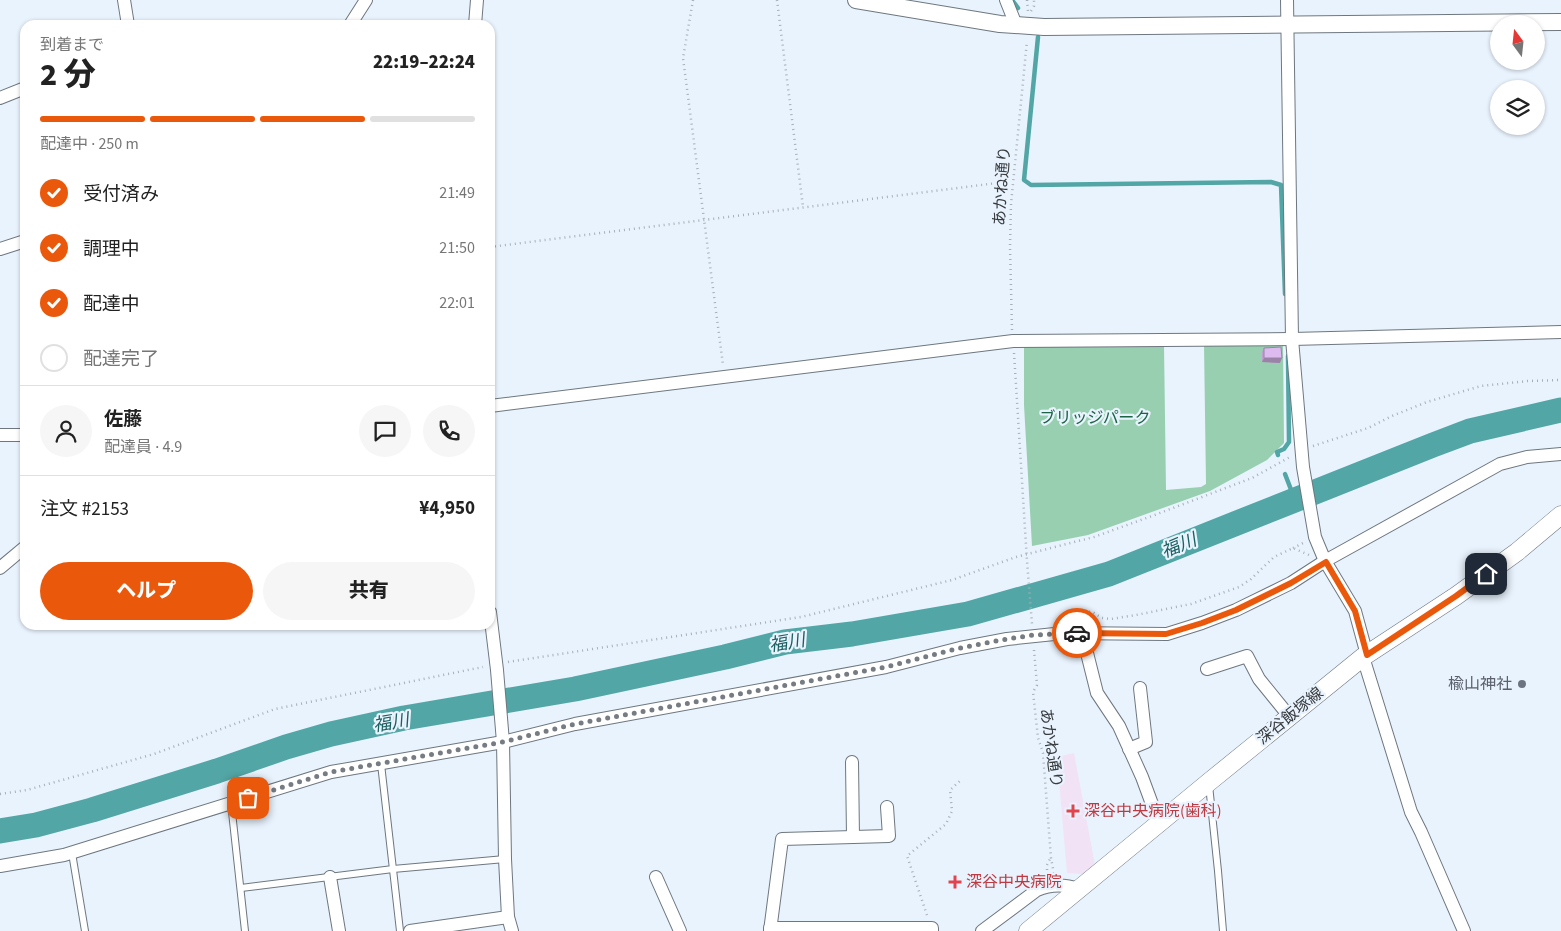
<!DOCTYPE html>
<html lang="ja">
<head>
<meta charset="utf-8">
<style>
  :root { --surface:#fff; --page:#f6f6f6; --text:#222; --muted:#767676; --line:#e0e0e0; --accent:#ea580c }
  body { margin:0; font-family:"Source Sans 3","Noto Sans JP",sans-serif; background:var(--page); color:var(--text); height:100vh; display:flex; flex-direction:column; font-size:19px; white-space:nowrap }
  * { box-sizing:border-box; margin:0 }
  p { font-size:16px; color:var(--muted) }
  .icon { flex:none; width:28px; height:28px; fill:none; stroke:currentColor; stroke-width:2; stroke-linecap:round; stroke-linejoin:round }
  .map { position:relative; flex:1; overflow:hidden }
  .sheet { position:absolute; left:20px; top:20px; width:475px; height:610px; display:flex; flex-direction:column; background:var(--surface); border-radius:15px; box-shadow:0 1px 4px #0004 }
  .sheet>* { flex:none }
  .needle { width:32px; rotate:345deg }
  .buttons { position:absolute; left:1490px; top:15px; display:grid; gap:10px }
  .buttons a { display:grid; place-items:center; width:55px; height:55px; border-radius:50%; background:var(--surface); box-shadow:0 1px 4px #0004; font-size:25px }
  .pin { position:absolute; display:grid; place-items:center; width:42px; height:42px; color:#fff; margin:-21px; border-radius:10px; box-shadow:0 2px 8px #0006 }
  .courier { position:absolute; display:grid; place-items:center; width:50px; height:50px; margin:-25px; border:4px solid #ea580c; border-radius:50%; background:#fff; color:#222; box-shadow:0 1px 6px #0007 }
  .headline em { font-style:normal; font-weight:800 }
  .headline div { display:flex; flex-direction:column-reverse }
  .headline { display:flex; align-items:center; justify-content:space-between; height:85px; padding:0 20px }
  h1 { font-size:32px; font-weight:800; line-height:38px }
  .bar { display:grid; grid-template-columns:repeat(4,1fr); gap:8px 5px; align-content:center; height:60px; padding:0 20px }
  .bar i { height:6px; border-radius:4px; background:var(--line) }
  .bar .on { background:var(--accent) }
  .bar p { grid-column:span 4 }
  .line { display:flex; align-items:center; gap:12px; padding:0 20px; border-top:1px solid var(--line) }
  .line div { flex:1 }
  .round { display:grid; place-items:center; flex:none; width:52px; height:52px; border-radius:26px; background:var(--page) }
  ol { padding:0 20px; list-style:none }
  li { display:flex; align-items:center; gap:15px; height:55px }
  li p { margin-inline-start:auto }
  li .icon { padding:5px; border-radius:50%; background:var(--accent); color:#fff; stroke-width:4 }
  li:last-child { color:var(--muted) }
  li i { width:28px; height:28px; border:2px solid var(--line); border-radius:50% }
  .primary-button { display:flex; gap:10px; margin-top:auto; padding:10px 20px }
  .primary-button a { flex:1; height:58px; border-radius:30px; background:var(--accent); color:#fff; font-size:20px; font-weight:800; line-height:58px; text-align:center }
  .primary-button a+a { background:var(--page); color:var(--text) }
  .map>svg:first-child { display:block }
</style>
</head>
<body>
<div class="map">
<svg width="1561" height="931" viewBox="0 0 1561 931">
  <rect width="100%" height="100%" fill="#e9f3fd"/>
  <polygon fill="#f1e2f5" points="1074,753 1095,865 1084,874 1067,873 1057,757"/>
  <polygon fill="#97cfb0" points="1283,342 1284,443 1267,460 1210,491 1088,535 1032,546 1024,405 1024,347 1164,345 1166,490 1201,487 1206,484 1204,344"/>
  <g fill="none" stroke-linecap="round" stroke-linejoin="round">
    <g stroke="#52a6a5" stroke-width="4.5">
      <polyline points="1012,0 1018,8"/>
      <polyline points="1038,37 1024,180 1031,185 1271,182 1281,185 1285,294"/>
      <polyline points="1278,455 1277,452 1284,449 1289,442 1288,356"/>
      <polyline points="1285,474 1295,500"/>
    </g>
    <polyline stroke="#52a6a5" stroke-width="25" points="0,831 36,825 92,810 217,771 286,747 331,734 404,718 575,689 725,657 785,642 852,634 968,614 1109,574 1433,445 1470,431 1561,410"/>
    <defs>
      <g id="service">
        <polyline points="381,764 400,931"/>
        <polyline points="1209,785 1218,871 1223,931"/>
        <polyline points="231,803 245,931"/>
        <polyline points="72,853 85,931"/>
        <polyline points="241,888 393,869 505,859"/>
      </g>
      <g id="minor">
        <polyline points="124,0 128,25"/>
        <polyline points="1006,0 1016,25"/>
        <polyline points="1287,0 1292,339 1303,467 1315,537 1325,561 1355,611 1367,655"/>
        <polyline points="350,25 366,0"/>
        <polyline points="475,25 477,0"/>
        <polyline points="0,98 25,88"/>
        <polyline points="0,249 25,241"/>
        <polyline points="490,406 1013,341 1292,339 1561,332"/>
        <polyline points="0,435 25,435"/>
        <polyline points="0,568 25,547"/>
        <polyline points="490,612 497,670 503,742 505,859 508,917 512,931"/>
        <polyline points="1082,633 1097,693 1119,726 1142,777 1159,823"/>
        <polyline points="1363,657 1411,812 1421,832 1464,931"/>
        <polyline points="1207,669 1247,656 1259,679 1289,716"/>
        <polyline points="1129,749 1146,742 1140,688"/>
        <polyline points="852,762 853,837"/>
        <polyline points="0,866 64,855 331,772 503,742 575,724 886,667 960,648 1007,639 1064,633 1167,634 1202,623 1236,610 1291,583 1325,561 1500,464 1527,457 1561,454"/>
        <polyline points="330,877 339,931"/>
        <polyline points="656,877 680,931"/>
        <polyline points="770,928 932,928 932,931"/>
        <polyline points="410,931 508,917"/>
        <polyline points="770,931 782,839 889,836 887,807"/>
        <path d="M982,931l55,-41c14,-6 27,-6 42,-1"/>
      </g>
      <polyline id="tertiary" points="856,0 1000,24 1044,27 1561,22"/>
      <polyline id="secondary" points="1028,931 1209,782 1363,657 1456,596 1517,552 1561,515"/>
    </defs>
    <use href="#service" stroke="#6e777f" stroke-width="8"/>
    <use href="#minor" stroke="#6e777f" stroke-width="14"/>
    <use href="#tertiary" stroke="#6e777f" stroke-width="18"/>
    <use href="#secondary" stroke="#6e777f" stroke-width="19"/>
    <g stroke="#a7afb6" stroke-width="2.5" stroke-dasharray="1 4" stroke-linecap="butt">
      <polyline points="693,0 683,58 723,365"/>
      <polyline points="777,0 803,207"/>
      <polyline points="1027,0 1028,11"/>
      <polyline points="1031,11 1034,6 1034,0"/>
      <polyline points="490,247 997,183"/>
      <polyline points="1012,330 1010,246 1011,204 1027,41"/>
      <polyline points="1014,353 1027,561 1032,624"/>
      <polyline points="1313,446 1368,428 1392,416 1427,402 1481,386 1528,381 1561,380"/>
      <polyline points="1293,548 1305,542"/>
      <polyline points="1071,620 1091,611 1102,618 1111,619 1136,615 1191,604 1239,587 1251,579 1274,557 1293,548 1309,555"/>
      <polyline points="1034,650 1037,685 1033,692 1038,738 1043,753 1051,858 1054,874"/>
      <polyline points="508,662 801,617 952,580 1016,557 1094,537 1152,516 1252,478 1290,457"/>
      <polyline points="0,794 27,790 154,754 275,709 483,667"/>
      <polyline points="1047,875 1047,865 1050,859"/>
      <polyline points="927,915 907,856 946,824 952,811 950,790 962,779"/>
    </g>
    <use href="#service" stroke="#fff" stroke-width="6"/>
    <use href="#minor" stroke="#fff" stroke-width="12"/>
    <use href="#tertiary" stroke="#fff" stroke-width="16"/>
    <use href="#secondary" stroke="#fff" stroke-width="18"/>
  </g>
  <polygon fill="#bea1ce" points="1264,348 1280,363 1262,362 1262,352"/>
  <polygon fill="#9b83a8" points="1264,358 1282,358 1280,363 1262,362"/>
  <polygon fill="#ddbbf0" stroke="#9b83a8" points="1281,347 1282,358 1264,358 1264,348"/>
  <g fill="none" stroke-linecap="round" stroke-linejoin="round">
    <polyline stroke="#767c82" stroke-width="5" stroke-dasharray="0 9" points="248,798 331,772 503,742 575,724 886,667 960,648 1007,639 1034,635 1077,633"/>
    <polyline stroke="#ea580c" stroke-width="6" points="1077,633 1166,634 1202,623 1236,610 1291,583 1326,562 1355,611 1367,655 1456,596 1486,574"/>
  </g>
  <circle fill="#6b7280" stroke="#e9f3fd" stroke-width="2" cx="1522" cy="684" r="5"/>
  <g fill="#e0444e" stroke="#e9f3fd" stroke-width="2">
    <path d="M1070.5 803.5h5v5h5v5h-5v5h-5v-5h-5v-5h5z"/>
    <path d="M952.5 874.5h5v5h5v5h-5v5h-5v-5h-5v-5h5z"/>
  </g>
  <g text-anchor="middle" dominant-baseline="central" stroke-width="4.5" stroke-linejoin="round" paint-order="stroke">
    <g font-size="16" fill="#383c3f" stroke="#e9f3fd">
      <text transform="translate(1002 186) rotate(-86)">あかね通り</text>
      <text transform="translate(1290 716) rotate(-39)">深谷飯塚線</text>
      <text transform="translate(1051 748) rotate(82)">あかね通り</text>
    </g>
    <g font-size="16" fill="#1b6444" stroke="#e9f3fd">
      <text x="1095" y="418">ブリッジパーク</text>
    </g>
    <g font-size="16" fill="#5b616d" stroke="#e9f3fd" text-anchor="end">
      <text x="1512" y="684">楡山神社</text>
    </g>
    <g font-size="16" fill="#be3a42" stroke="#e9f3fd" text-anchor="start">
      <text x="1084" y="811">深谷中央病院(歯科)</text>
      <text x="966" y="882">深谷中央病院</text>
    </g>
    <g font-size="18" font-style="italic" fill="#1b6060" stroke="#e9f3fd">
      <text transform="translate(1179 546) rotate(-22)">福川</text>
      <text transform="translate(787 643) rotate(-10)">福川</text>
      <text transform="translate(391 723) rotate(-10)">福川</text>
    </g>
  </g>
</svg>
<div class="buttons">
<a><svg class="needle" viewBox="-14 -14 28 28"><path d="M0-13l5 13h-10z" fill="#e53935"/><path d="M0 13l5-13h-10z" fill="#767676"/></svg></a>
<a><svg class="icon" aria-label="layers" viewBox="0 0 24 24"><path d="M12 4l9 5-9 5-9-5zM3 14l9 5 9-5"/></svg></a>
</div>
<div class="pin" style="left:248px;top:798px;background:#ea580c"><svg class="icon" aria-label="bag" viewBox="0 0 24 24"><path d="M5 8h14l-1 12H6zM9 8a3 3 0 0 1 6 0"/></svg></div>
<div class="pin" style="left:1486px;top:574px;background:#1f2937"><svg class="icon" aria-label="home" viewBox="0 0 24 24"><path d="M3 11l9-7 9 7M6 9v11h12V9"/></svg></div>
<div class="courier" style="left:1077px;top:633px"><svg class="icon" aria-label="car" viewBox="0 0 24 24"><path d="M5 17H2v-5l4-1 3-4h7l3 4 3 1v5h-3M9 17h6M6 11h13"/><circle cx="7" cy="17" r="2"/><circle cx="17" cy="17" r="2"/></svg></div>
<section class="sheet">
<div class="headline"><div><h1>2 分</h1><p>到着まで</p></div><em>22:19–22:24</em></div>
<div class="bar"><i class="on"></i><i class="on"></i><i class="on"></i><i></i><p>配達中 · 250 m</p></div>
<ol>
<li><svg class="icon" aria-label="check" viewBox="0 0 24 24"><path d="M5 12l5 5 9-10"/></svg>受付済み<p>21:49</p></li>
<li><svg class="icon" aria-label="check" viewBox="0 0 24 24"><path d="M5 12l5 5 9-10"/></svg>調理中<p>21:50</p></li>
<li><svg class="icon" aria-label="check" viewBox="0 0 24 24"><path d="M5 12l5 5 9-10"/></svg>配達中<p>22:01</p></li>
<li><i></i>配達完了</li>
</ol>
<div class="line" style="height:90px"><a class="round"><svg class="icon" aria-label="person" viewBox="0 0 24 24"><circle cx="12" cy="8" r="4"/><path d="M4 21q1-7 8-7t8 7"/></svg></a><div><b>佐藤</b><p>配達員 · 4.9</p></div><a class="round"><svg class="icon" aria-label="chat" viewBox="0 0 24 24"><path d="M4 5h16v11H9l-5 4z"/></svg></a><a class="round"><svg class="icon" aria-label="phone" viewBox="0 0 24 24"><path d="M5 4h4l2 5-3 2q2 4 5 5l2-3 5 2v4C11 20 4 13 5 4z"/></svg></a></div>
<div class="line" style="height:65px"><div>注文 #2153</div><b>¥4,950</b></div>
<div class="primary-button"><a>ヘルプ</a><a>共有</a></div>
</section>
</div>
</body>
</html>
